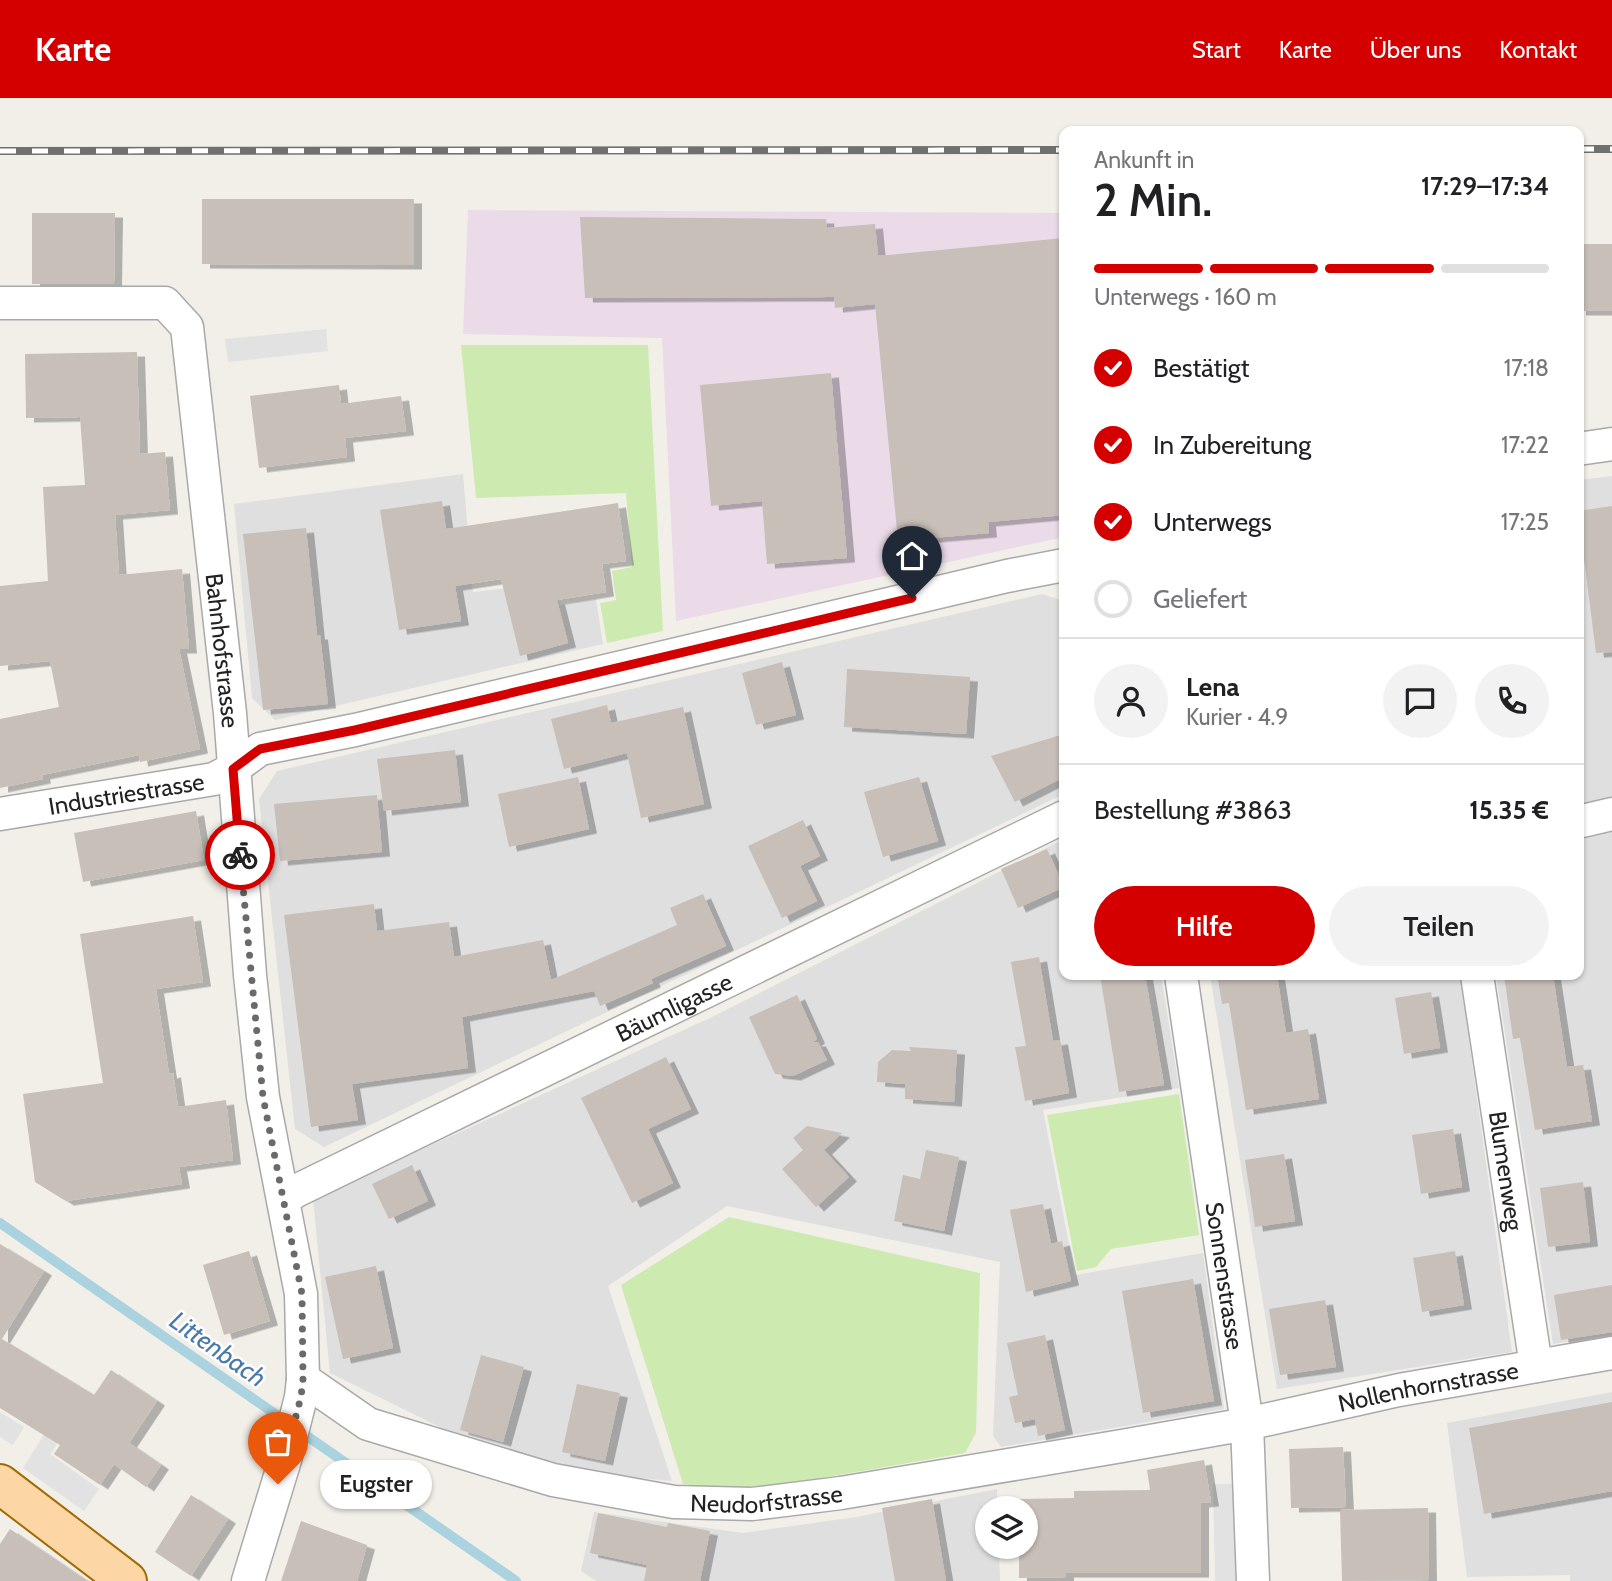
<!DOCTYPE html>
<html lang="de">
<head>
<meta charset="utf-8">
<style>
  :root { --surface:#fff; --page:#f2f2f2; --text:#202124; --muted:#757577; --line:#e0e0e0; --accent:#d40000 }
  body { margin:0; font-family:Cabin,sans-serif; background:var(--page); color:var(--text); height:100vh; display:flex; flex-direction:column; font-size:26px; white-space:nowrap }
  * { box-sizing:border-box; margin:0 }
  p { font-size:23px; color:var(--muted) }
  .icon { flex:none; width:38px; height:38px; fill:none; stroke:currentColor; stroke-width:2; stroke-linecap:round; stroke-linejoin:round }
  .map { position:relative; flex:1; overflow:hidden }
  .details { position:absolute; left:1059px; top:28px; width:525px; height:854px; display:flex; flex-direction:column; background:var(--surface); border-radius:14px; box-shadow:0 2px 5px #0004 }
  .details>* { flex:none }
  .fabs { position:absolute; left:975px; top:1398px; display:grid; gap:14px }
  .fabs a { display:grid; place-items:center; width:63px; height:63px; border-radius:50%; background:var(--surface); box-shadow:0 2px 5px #0004; font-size:35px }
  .pin { position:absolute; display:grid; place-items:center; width:60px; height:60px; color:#fff; margin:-72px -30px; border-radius:50% 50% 50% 0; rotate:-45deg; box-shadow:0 0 7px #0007 }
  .pin .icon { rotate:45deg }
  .courier { position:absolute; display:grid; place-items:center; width:70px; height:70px; margin:-35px; border:5px solid #d40000; border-radius:50%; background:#fff; color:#222; box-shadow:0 2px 9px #0007 }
  .bubble { position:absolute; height:49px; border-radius:24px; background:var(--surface); box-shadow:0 2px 5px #0004; font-size:23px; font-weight:600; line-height:49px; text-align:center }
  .headline em { font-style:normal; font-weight:600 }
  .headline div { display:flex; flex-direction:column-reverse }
  .headline { display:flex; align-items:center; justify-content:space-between; height:119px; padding:0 35px }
  h1 { font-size:46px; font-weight:600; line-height:52px }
  .bar { display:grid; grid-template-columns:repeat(4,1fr); gap:10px 7px; align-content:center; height:84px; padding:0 35px }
  .bar i { height:9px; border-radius:5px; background:var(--line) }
  .bar .current { background:var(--accent) }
  .bar p { grid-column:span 4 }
  .line { display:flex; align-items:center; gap:18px; padding:0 35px; border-top:2px solid var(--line) }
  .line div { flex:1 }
  .round { display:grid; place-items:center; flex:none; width:74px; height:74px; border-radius:37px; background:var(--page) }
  ol { padding:0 35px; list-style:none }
  li { display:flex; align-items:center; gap:21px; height:77px }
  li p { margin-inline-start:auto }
  li .icon { padding:7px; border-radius:50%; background:var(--accent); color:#fff; stroke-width:4 }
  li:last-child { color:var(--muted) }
  li i { width:38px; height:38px; border:4px solid var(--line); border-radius:50% }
  .cta { display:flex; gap:14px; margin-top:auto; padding:14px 35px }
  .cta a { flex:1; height:80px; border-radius:42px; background:var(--accent); color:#fff; font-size:28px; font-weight:600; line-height:80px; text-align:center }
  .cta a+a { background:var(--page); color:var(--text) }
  header { display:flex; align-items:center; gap:42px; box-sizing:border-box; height:98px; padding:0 35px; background:var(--accent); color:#fff }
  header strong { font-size:33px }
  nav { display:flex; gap:38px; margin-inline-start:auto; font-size:24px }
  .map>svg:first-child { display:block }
</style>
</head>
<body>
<header>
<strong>Karte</strong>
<nav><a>Start</a><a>Karte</a><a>Über uns</a><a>Kontakt</a></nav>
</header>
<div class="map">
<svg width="1612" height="1483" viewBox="0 0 1612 1483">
  <defs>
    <filter id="shadow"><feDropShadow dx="8" dy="4.5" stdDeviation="0" flood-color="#0004"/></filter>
  </defs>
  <rect width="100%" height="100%" fill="#f2efe9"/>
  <g fill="#e0dfdf">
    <polygon points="463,376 473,494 553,485 560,507 596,501 603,546 275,622 252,600 234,406"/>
    <polygon points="1612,378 1612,704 1578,712 1578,382"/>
    <polygon points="1042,496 1064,503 1064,696 324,1049 295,1031 259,701 277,673"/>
    <polygon points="1612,734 1612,1237 1553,1246 1496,877 1578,877 1579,742"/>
    <polygon points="1064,741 1064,877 1161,877 1179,990 1043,1012 1075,1177 1203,1155 1224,1311 1001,1349 993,1338 1000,1164 727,1108 608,1188 672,1383 582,1375 454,1336 330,1275 313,1101 710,920"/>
    <polygon points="1210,877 1460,877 1512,1254 1277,1291"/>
    <polygon points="1612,1294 1612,1483 1570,1483 1570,1477 1467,1479 1447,1325"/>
    <polygon points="997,1391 997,1410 987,1410 987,1449 999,1449 1000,1483 596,1483 581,1473 594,1414 743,1435 856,1419"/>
  </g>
  <polygon fill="#ebdbe8" points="468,112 1064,115 1064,439 676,523 662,240 463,236"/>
  <g fill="#cdebb0">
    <polygon points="461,247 648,247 663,533 607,545 600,505 616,502 612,473 632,469 626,395 476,400"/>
    <polygon points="1179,996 1199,1137 1111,1151 1096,1169 1077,1173 1047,1017"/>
    <polygon points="729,1119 980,1175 976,1335 965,1355 748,1393 683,1386 621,1187"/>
  </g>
  <g fill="#e2e2e2">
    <polygon points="326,231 328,253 228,264 225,241"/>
    <polygon points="69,1297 82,1308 50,1356 99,1391 84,1413 23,1370"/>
    <polygon points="0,1314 24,1329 13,1347 0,1339"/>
    <polygon points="1213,1386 1238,1386 1240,1483 1215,1483"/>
  </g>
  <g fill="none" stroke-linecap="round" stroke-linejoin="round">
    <polyline stroke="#aad3df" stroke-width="10" points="0,1125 516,1483"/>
  </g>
  <g fill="#c7bfb8" filter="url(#shadow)">
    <polygon points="202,101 414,101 414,167 202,166"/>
    <polygon points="32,115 115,115 114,186 32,186"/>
    <polygon points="580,119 826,121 827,130 875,126 878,158 1064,140 1064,365 1060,365 1064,417 988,424 989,435 898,443 875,206 835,210 834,199 585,200"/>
    <rect x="1578" y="146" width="34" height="67"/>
    <polygon points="137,254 140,356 165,354 170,412 115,417 119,477 182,471 189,551 179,551 200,651 140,664 139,657 42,677 43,681 0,690 0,621 59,609 50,563 0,568 0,488 48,483 43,389 85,387 80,319 26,320 25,256"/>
    <polygon points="831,275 847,460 767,466 762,403 711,408 700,287"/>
    <polygon points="339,287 341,306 401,298 406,333 345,340 347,359 259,370 250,298"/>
    <polygon points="442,403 446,431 618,405 626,463 602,466 606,494 557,502 568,545 520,558 501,481 455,488 461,523 399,532 380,412"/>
    <polygon points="1612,408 1612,554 1596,555 1578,413"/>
    <polygon points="306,430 317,537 320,537 328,606 263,612 243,436"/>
    <polygon points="782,564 796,617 756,627 742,575"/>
    <polygon points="847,571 970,579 966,636 844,629"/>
    <polygon points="607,607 611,625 683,609 704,706 641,720 627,655 564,671 551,621"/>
    <polygon points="1064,636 1064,679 1015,704 991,658"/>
    <polygon points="455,652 461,704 384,713 377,661"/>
    <polygon points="578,679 589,731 509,749 498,696"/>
    <polygon points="919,679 938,743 883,759 864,694"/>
    <polygon points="377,697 382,754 280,763 274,706"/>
    <polygon points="196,713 204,762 83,784 74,735"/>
    <polygon points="803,722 820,758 800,768 817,803 782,820 748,748"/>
    <polygon points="1047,751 1064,789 1018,810 1001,771"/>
    <polygon points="703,796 726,848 651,881 653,885 600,908 594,893 462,919 468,970 352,986 358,1022 311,1029 284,817 374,806 377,833 449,824 454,859 543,842 551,882 677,827 670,810"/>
    <polygon points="193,818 203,884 156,891 169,976 173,975 178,1009 226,1002 233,1062 179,1069 182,1086 66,1103 35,1084 23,996 103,985 80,836"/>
    <polygon points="1039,859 1053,943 1060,942 1069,995 1025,1003 1015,949 1026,948 1011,864"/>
    <polygon points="1100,877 1145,877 1164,987 1119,994"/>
    <polygon points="1217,877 1277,877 1286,935 1308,931 1319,1001 1246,1012 1229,905 1222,906"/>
    <polygon points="1504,877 1553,877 1567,969 1583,967 1592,1023 1535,1032 1520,940 1513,941"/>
    <polygon points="1431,894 1440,950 1404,956 1395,900"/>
    <polygon points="797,897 817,941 813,944 818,944 827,962 793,978 775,976 749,919"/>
    <polygon points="909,949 957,952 954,1004 905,1001 905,986 877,984 878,964 892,952 911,953"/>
    <polygon points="666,959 691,1011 648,1031 673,1085 632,1105 581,1000"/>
    <polygon points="807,1028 842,1035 824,1052 849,1079 816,1109 782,1071 803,1052 793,1040"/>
    <polygon points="1453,1031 1462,1089 1421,1096 1412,1037"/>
    <polygon points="926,1052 959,1059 944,1133 894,1123 903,1077 920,1081"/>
    <polygon points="1284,1056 1295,1123 1255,1129 1245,1062"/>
    <polygon points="412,1067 428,1103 389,1121 372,1086"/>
    <polygon points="1583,1084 1590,1144 1548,1149 1540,1090"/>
    <polygon points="1043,1106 1051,1146 1062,1143 1071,1183 1026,1194 1010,1112"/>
    <polygon points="0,1146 44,1173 2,1241 94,1297 111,1272 157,1303 129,1345 161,1367 146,1389 114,1366 100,1387 54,1356 60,1347 0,1310"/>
    <polygon points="249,1153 270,1223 224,1237 203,1167"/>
    <polygon points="1455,1153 1464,1207 1422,1214 1413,1160"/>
    <polygon points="376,1168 393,1250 343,1261 325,1179"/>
    <polygon points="1193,1181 1214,1303 1143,1315 1122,1193"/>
    <polygon points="1612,1187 1612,1234 1561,1242 1554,1197"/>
    <polygon points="1325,1202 1336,1269 1280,1277 1269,1211"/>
    <polygon points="1045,1237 1065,1332 1038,1338 1035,1321 1015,1325 1009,1299 1018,1297 1007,1245"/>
    <polygon points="481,1257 524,1269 503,1344 460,1332"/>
    <polygon points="577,1286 620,1295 605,1363 562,1354"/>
    <polygon points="1612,1304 1612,1393 1484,1416 1469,1330"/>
    <polygon points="1343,1349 1346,1409 1291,1410 1289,1351"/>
    <polygon points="1204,1362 1211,1404 1201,1405 1201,1475 1066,1475 1066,1479 1019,1480 1019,1449 1026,1449 1026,1410 1018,1410 1018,1401 1074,1400 1074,1393 1150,1392 1147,1372"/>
    <polygon points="191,1397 228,1421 191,1478 155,1454"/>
    <polygon points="932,1401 946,1483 895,1483 882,1410"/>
    <polygon points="1428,1410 1429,1482 1342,1483 1340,1412"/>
    <polygon points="598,1415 667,1429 668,1425 710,1433 700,1483 644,1483 647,1467 590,1455"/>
    <polygon points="301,1423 367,1447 357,1483 281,1483"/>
    <polygon points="10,1431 87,1483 0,1483 0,1446"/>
  </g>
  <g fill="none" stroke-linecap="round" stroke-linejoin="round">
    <defs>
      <g id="minor">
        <path id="s1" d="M0,205h165l22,24 43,386 20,262 13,122 38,197 2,85 -2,18 -16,63 -37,121"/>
        <polyline points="1578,351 1612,346"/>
        <path id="s2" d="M0,716l214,-35 19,-10 27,-20 95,-19 652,-154 57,-11"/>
        <polyline points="1578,724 1612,716"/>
        <path id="s3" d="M1181,877l66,449 6,157"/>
        <path id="s4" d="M1477,877l59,391"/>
        <path id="s5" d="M284,1100l14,-8 766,-373"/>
        <path id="s6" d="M303,1281l65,45 185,56 121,22 78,2 89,-11 275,-46 131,-23 152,-34 213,-37"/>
      </g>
      <polyline id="major" points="0,1386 127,1483"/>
    </defs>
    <use href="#minor" stroke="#a9a9a9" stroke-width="35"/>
    <use href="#major" stroke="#a06b00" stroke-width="42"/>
    <use href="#minor" stroke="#fff" stroke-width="32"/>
    <use href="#major" stroke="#fcd6a4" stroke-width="38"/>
    <defs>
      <g id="rail">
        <polyline points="1578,51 1612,51"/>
        <polyline points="0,53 1064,52"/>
      </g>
    </defs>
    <use href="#rail" stroke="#707070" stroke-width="8"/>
    <use href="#rail" stroke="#fff" stroke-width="5" stroke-dasharray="16" stroke-linecap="butt"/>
  </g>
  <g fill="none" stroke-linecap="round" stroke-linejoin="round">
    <polyline stroke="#6b6a68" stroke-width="7" stroke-dasharray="0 12.6" points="240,757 263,999 302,1196 303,1281 301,1299 278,1386"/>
    <polyline stroke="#d40000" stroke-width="9" points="240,757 233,671 260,651 355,632 912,500"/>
  </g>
  <g text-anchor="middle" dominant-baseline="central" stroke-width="5" stroke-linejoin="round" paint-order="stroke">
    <g font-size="24" fill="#222" stroke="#fff">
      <text stroke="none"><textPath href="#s1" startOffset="523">Bahnhofstrasse</textPath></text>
      <text stroke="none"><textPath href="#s2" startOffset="128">Industriestrasse</textPath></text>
      <text stroke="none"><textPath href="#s5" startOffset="434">Bäumligasse</textPath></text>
      <text stroke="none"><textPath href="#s4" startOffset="198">Blumenweg</textPath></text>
      <text stroke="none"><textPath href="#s3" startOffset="304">Sonnenstrasse</textPath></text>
      <text stroke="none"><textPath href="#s6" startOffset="1160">Nollenhornstrasse</textPath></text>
      <text stroke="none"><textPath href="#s6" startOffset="488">Neudorfstrasse</textPath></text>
    </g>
    <g font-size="26" font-style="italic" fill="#4a7aab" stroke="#fff">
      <text transform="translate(218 1251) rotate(35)">Littenbach</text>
    </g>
  </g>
</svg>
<div class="fabs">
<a><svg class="icon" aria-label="layers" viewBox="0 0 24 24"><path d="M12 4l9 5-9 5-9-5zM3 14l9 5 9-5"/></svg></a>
</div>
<div class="pin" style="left:278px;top:1386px;background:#ea580c"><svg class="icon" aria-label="bag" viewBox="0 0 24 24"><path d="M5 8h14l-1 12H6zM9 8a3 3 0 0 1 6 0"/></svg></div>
<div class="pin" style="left:912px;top:500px;background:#1f2937"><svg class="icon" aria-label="home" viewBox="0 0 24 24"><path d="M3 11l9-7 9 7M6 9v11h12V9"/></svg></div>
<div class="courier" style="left:240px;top:757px"><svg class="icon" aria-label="bike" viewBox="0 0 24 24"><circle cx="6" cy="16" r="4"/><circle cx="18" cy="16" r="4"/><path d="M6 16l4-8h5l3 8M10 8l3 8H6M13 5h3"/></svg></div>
<div class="bubble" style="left:320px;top:1362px;width:112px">Eugster</div>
<section class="details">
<div class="headline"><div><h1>2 Min.</h1><p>Ankunft in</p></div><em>17:29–17:34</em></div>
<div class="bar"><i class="current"></i><i class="current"></i><i class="current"></i><i></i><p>Unterwegs · 160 m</p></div>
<ol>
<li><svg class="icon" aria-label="check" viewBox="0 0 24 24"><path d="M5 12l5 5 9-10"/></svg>Bestätigt<p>17:18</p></li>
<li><svg class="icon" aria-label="check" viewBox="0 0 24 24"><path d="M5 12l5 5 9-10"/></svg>In Zubereitung<p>17:22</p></li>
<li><svg class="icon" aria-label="check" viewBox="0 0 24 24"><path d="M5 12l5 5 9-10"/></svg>Unterwegs<p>17:25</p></li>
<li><i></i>Geliefert</li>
</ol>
<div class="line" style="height:126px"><a class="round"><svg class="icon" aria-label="person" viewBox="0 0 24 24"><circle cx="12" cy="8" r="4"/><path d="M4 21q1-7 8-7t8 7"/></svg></a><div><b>Lena</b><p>Kurier · 4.9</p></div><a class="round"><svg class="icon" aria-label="chat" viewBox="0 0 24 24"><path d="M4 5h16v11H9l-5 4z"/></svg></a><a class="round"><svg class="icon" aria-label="phone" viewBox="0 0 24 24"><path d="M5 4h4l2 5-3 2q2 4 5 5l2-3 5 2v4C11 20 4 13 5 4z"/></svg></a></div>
<div class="line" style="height:91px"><div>Bestellung #3863</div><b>15.35 €</b></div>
<div class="cta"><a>Hilfe</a><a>Teilen</a></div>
</section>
</div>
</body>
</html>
